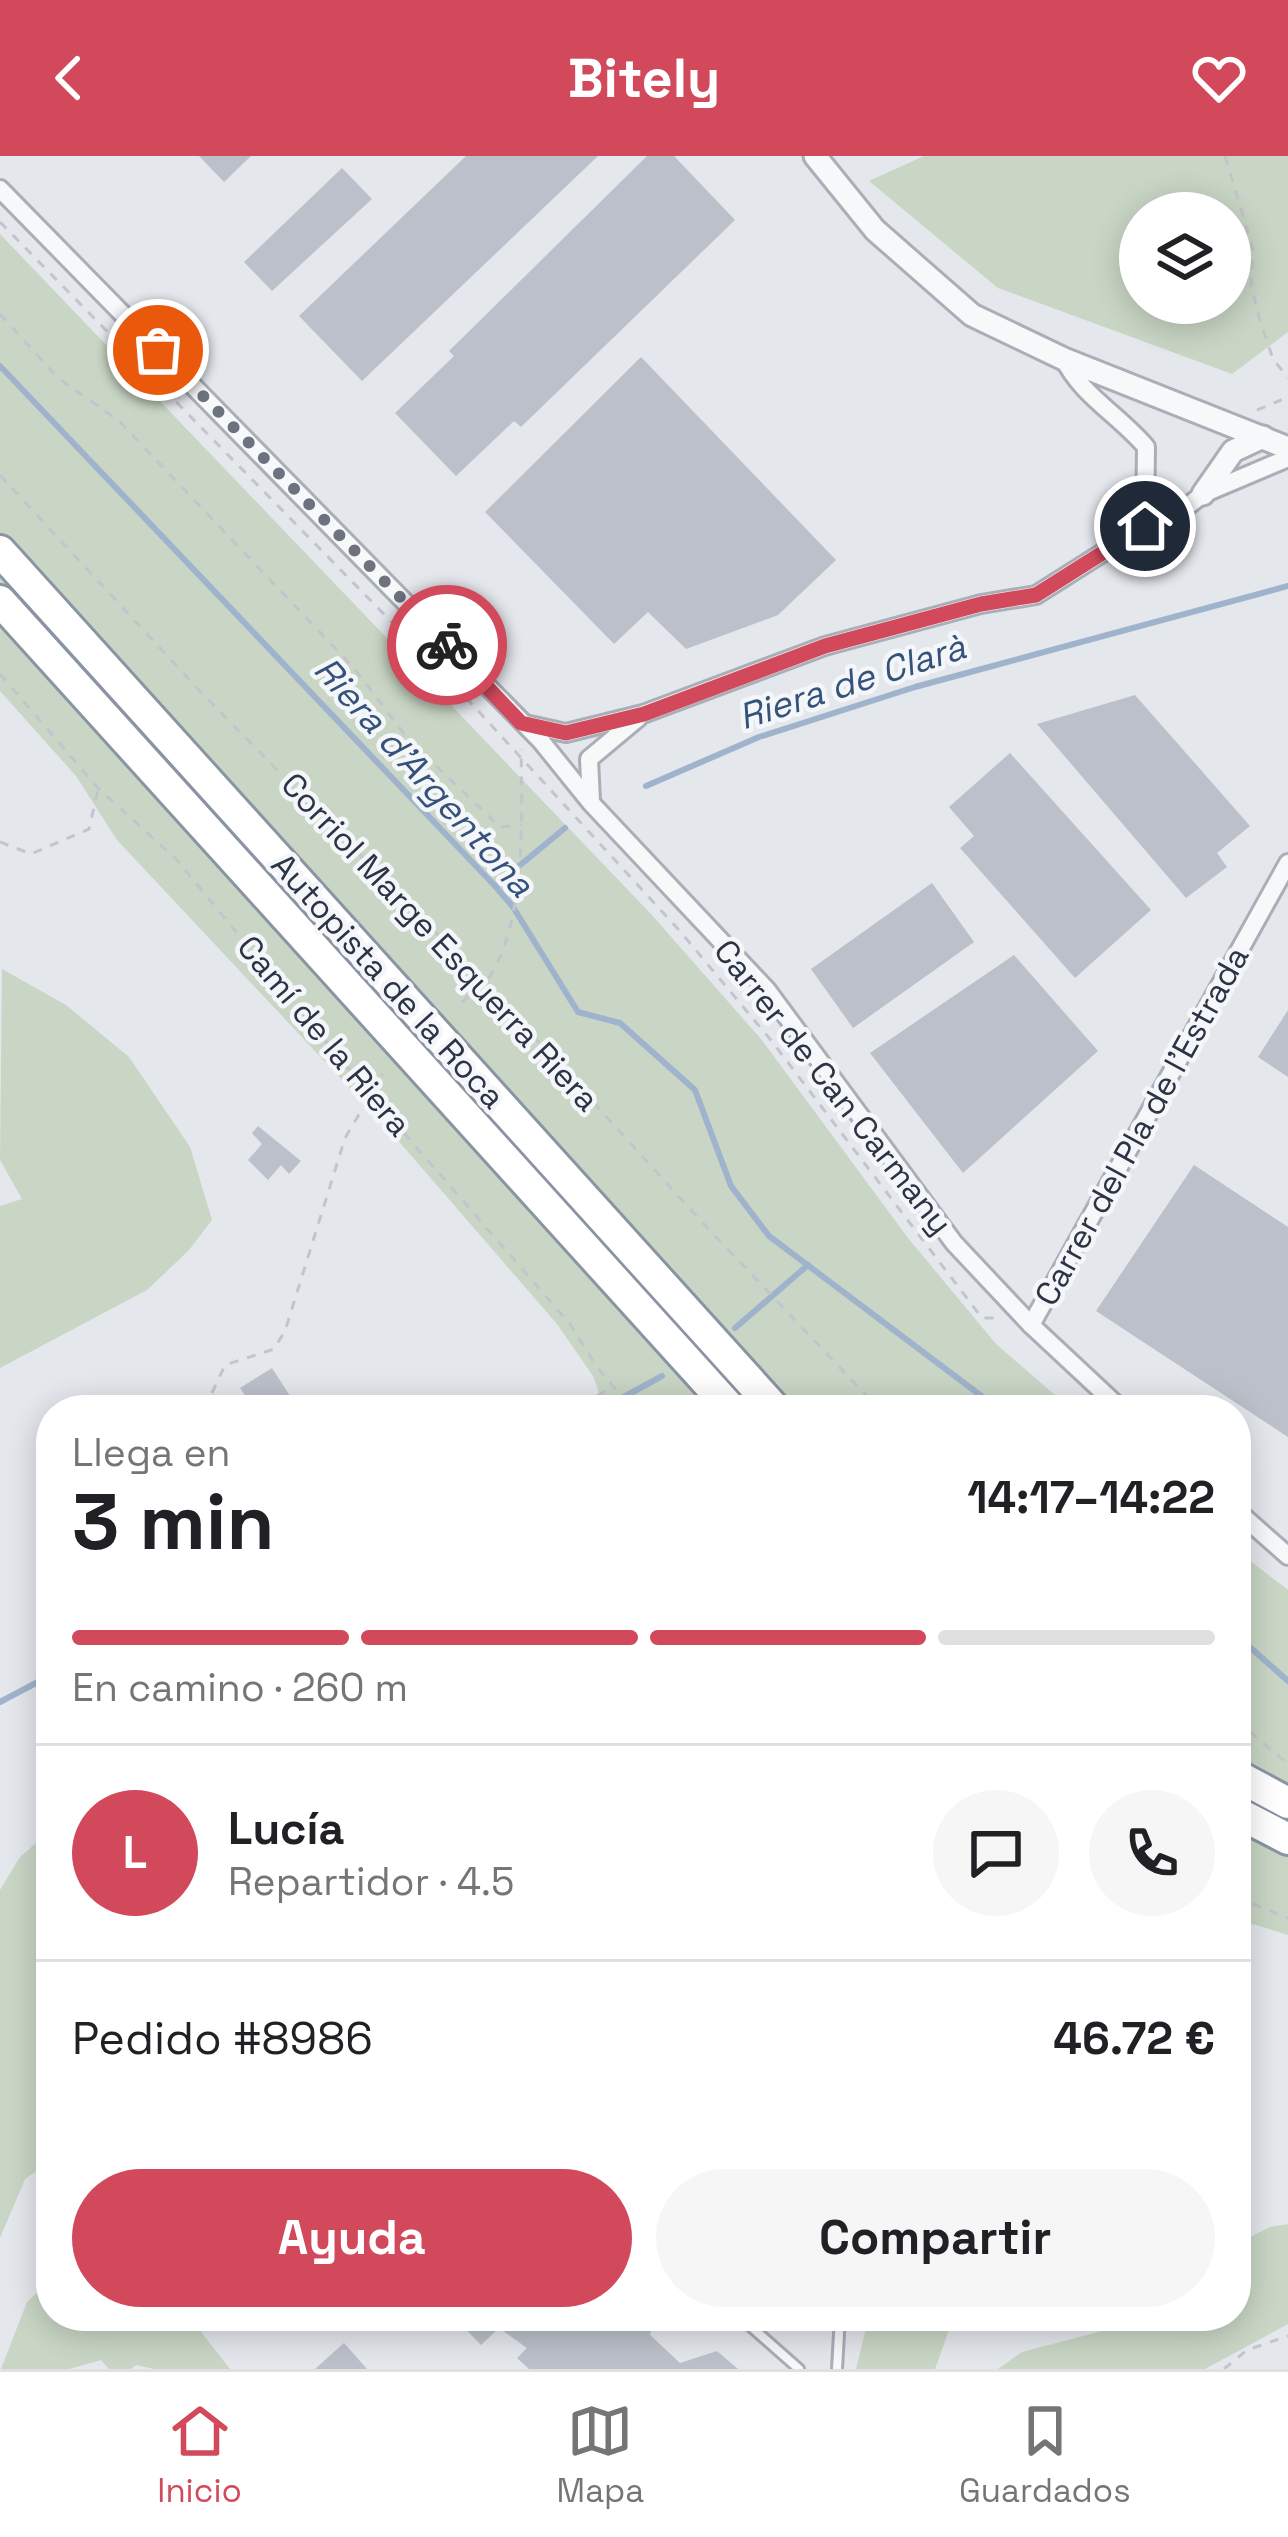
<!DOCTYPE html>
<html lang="es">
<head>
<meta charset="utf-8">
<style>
  :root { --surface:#fff; --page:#f6f6f6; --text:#202124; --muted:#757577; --line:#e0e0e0; --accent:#d1495b }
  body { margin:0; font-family:"Space Grotesk",sans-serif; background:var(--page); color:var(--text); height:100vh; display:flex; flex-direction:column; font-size:45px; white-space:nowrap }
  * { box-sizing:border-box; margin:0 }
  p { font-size:39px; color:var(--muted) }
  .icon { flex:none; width:66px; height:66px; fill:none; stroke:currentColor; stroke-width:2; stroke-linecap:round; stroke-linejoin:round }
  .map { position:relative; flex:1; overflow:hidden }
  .side { position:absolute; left:36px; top:1239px; width:1215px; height:936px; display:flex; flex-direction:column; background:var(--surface); border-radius:48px; box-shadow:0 6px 30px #0003 }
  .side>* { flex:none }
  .buttons { position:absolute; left:1119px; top:36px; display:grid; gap:24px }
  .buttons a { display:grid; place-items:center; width:132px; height:132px; border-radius:50%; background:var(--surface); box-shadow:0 6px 30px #0003; font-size:60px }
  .pin { position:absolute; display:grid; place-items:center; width:102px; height:102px; color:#fff; margin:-51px; border:6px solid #fff; border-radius:50%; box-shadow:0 3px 12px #0007 }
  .courier { position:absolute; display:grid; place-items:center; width:120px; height:120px; margin:-60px; border:9px solid #d1495b; border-radius:50%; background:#fff; color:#222; box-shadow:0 3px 15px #0007 }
  .summary em { font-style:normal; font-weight:700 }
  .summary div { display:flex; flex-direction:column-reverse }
  .summary { display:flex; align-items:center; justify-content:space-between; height:204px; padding:0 36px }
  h1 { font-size:78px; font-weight:700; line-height:90px }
  .bar { display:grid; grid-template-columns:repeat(4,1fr); gap:18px 12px; align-content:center; height:144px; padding:0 36px }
  .bar i { height:15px; border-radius:9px; background:var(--line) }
  .bar .active { background:var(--accent) }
  .bar p { grid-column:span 4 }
  .line { display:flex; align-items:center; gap:30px; padding:0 36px; border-top:3px solid var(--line) }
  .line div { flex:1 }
  .round { display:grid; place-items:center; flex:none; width:126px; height:126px; border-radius:63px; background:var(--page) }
  .action { display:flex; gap:24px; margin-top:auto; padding:24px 36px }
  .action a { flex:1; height:138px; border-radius:72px; background:var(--accent); color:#fff; font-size:48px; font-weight:700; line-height:138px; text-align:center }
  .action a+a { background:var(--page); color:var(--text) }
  header { display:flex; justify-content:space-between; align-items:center; height:156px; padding:0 36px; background:var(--accent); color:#fff; font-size:54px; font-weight:700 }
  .tabs { display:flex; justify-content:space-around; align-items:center; height:168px; border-top:3px solid var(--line); background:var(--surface); font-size:33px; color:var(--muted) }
  .tabs a { display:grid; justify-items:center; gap:6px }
  .tabs .active { color:var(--accent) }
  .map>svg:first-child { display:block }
</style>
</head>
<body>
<header><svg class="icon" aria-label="back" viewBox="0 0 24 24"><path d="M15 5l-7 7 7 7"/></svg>Bitely<svg class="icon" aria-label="heart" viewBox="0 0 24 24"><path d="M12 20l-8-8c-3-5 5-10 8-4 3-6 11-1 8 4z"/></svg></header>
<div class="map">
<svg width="1288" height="2213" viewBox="0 0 1288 2213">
  <rect width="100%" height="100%" fill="#e4e7ec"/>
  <g fill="#c9d6c5" fill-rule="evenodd">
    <path d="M924,0h364v176l-56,42 -234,-86 -129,-107zM1140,57h90v90h-90z"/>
    <polygon points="0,78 651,758 761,883 908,1082 996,1188 1072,1254 578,1254 599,1237 593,1220 557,1168 389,974 117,684 76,620 0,535"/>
    <polygon points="2,813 66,849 129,901 190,991 212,1064 189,1094 147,1134 0,1212 0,1050 22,1043 0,1004"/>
    <polygon points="1236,1394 1288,1434 1288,1779 1236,1763"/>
    <polygon points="51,1674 51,2005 25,2023 0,2082 0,1734 20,1701"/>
    <polygon points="1288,2068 1288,2168 1205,2213 998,2213 1022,2196 1125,2169 1136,2160 1236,2160 1236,2088 1270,2071"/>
    <polygon points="51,2124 51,2160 95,2160 92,2174 130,2165 133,2160 195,2160 194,2167 230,2213 154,2213 136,2209 131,2213 109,2213 101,2204 69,2213 1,2213 27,2146"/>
    <polygon points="869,2160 954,2160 935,2213 856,2213"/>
  </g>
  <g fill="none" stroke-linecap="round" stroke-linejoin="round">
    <g stroke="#9fb4cc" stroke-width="6">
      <polyline points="0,210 495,730 513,751 578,856 620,867 695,934 731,1030 769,1080 1000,1254"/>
      <polyline points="646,630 759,581 915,531 1288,430"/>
      <polyline points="495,730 565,672"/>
      <polyline points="735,1172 808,1109"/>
      <polyline points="600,1254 662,1220"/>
      <polyline points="1236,1479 1288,1525"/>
      <polyline points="0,1546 51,1519"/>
    </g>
  </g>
  <g fill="#bbc0ca">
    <polygon points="199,0 251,0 224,26"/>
    <polygon points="466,0 598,0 362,225 299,160"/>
    <polygon points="647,0 674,0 735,64 521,271 514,265 456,320 395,257 454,200 449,195"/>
    <polygon points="342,12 372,43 272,135 244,106"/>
    <polygon points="641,201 836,404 778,459 686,493 648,456 614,488 485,356"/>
    <polygon points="1135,539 1250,670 1217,697 1227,711 1186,742 1037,568"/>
    <polygon points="1010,597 1151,754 1075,822 960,692 974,680 949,651"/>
    <polygon points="932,727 974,786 853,872 811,813"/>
    <polygon points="1014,799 1098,895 963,1017 870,897"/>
    <polygon points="1288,854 1288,921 1258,901"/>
    <polygon points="258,970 301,1005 289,1018 281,1009 268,1024 248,1004 262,988 252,977"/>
    <polygon points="1194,1009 1288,1071 1288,1281 1096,1155"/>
    <polygon points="272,1212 299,1254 255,1254 240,1232"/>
    <polygon points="453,2160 655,2160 650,2179 680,2207 717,2195 738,2213 529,2213 517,2202 527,2192 499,2172 481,2189"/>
    <polygon points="344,2187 367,2213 315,2213"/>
  </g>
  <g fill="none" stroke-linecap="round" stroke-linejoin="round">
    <defs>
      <g id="service">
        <polyline points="739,2160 799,2213"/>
        <polyline points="837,2213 840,2160"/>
      </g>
      <g id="minor">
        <polyline points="0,33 541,585 591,647 767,834 954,1087 1031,1169 1122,1254"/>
        <path d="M1064,203c17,36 56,57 82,88l-1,79"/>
        <polyline points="525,568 566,577 643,558 825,490 981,448 1036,439 1145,370 1179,357 1203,338 1288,302"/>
        <polyline points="591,645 589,603 638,562"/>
        <polyline points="1031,1169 1288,707"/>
        <polyline points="1236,1354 1288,1400"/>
      </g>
      <g id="tertiary">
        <polyline points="815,0 875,74 972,159 1064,203 1288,292"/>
        <polyline points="1203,338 1233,295 1263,281"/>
      </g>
      <g id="motorway">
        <polyline points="0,395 776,1254"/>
        <polyline points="0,445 732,1254"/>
        <polyline points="1236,1619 1288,1647"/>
        <polyline points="1236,1656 1288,1683"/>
      </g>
    </defs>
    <use href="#service" stroke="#a9aeb7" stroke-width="14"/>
    <use href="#minor" stroke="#a9aeb7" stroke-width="22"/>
    <use href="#tertiary" stroke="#a9aeb7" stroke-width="27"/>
    <use href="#motorway" stroke="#8b94a3" stroke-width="36"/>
    <g stroke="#c2c5cb" stroke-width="3" stroke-dasharray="9 9" stroke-linecap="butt">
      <polyline points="1225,0 1253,93 1251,129 1259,161 1273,203 1288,222"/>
      <polyline points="0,66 470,546 679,774 770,883 982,1162 995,1162"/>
      <polyline points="0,158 58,222 119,265 354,512 408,583 500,671 522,669"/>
      <polyline points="1257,254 1288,241"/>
      <polyline points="0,319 197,532 485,827 701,1065 880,1254"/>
      <polyline points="0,518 98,632 177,704 357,923 570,1168 597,1211 633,1254"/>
      <polyline points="0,686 31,698 89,673 98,634"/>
      <path d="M462,846c7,-6 17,-12 23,-19 42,-54 37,-169 36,-234"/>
      <polyline points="216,1254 211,1239 225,1209 274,1193 285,1175 345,982 383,918"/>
      <polyline points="564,1254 612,1233"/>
      <polyline points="1236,1564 1288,1608"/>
      <polyline points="1236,1741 1288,1762"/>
      <polyline points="1224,2213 1247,2194 1288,2180"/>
    </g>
    <use href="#service" stroke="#f7f8fa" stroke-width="8"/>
    <use href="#minor" stroke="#f7f8fa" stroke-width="16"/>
    <use href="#tertiary" stroke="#f7f8fa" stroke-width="21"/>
    <use href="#motorway" stroke="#fff" stroke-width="30"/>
  </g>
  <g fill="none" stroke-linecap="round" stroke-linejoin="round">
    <polyline stroke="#6c737f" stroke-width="12" stroke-dasharray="0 21.6" points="158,194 447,489"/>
    <polyline stroke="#d1495b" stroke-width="15" points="447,489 521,567 566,577 644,558 825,490 981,448 1036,439 1145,370"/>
  </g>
  <g text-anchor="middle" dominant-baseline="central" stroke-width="9" stroke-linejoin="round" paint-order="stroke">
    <g font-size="33" fill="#2b3445" stroke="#f4f6f9">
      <text transform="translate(440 786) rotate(47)">Corriol Marge Esquerra Riera</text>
      <text transform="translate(388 825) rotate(48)">Autopista de la Roca</text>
      <text transform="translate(324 880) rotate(50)">Camí de la Riera</text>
      <text transform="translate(833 931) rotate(52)">Carrer de Can Carmany</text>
      <text transform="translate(1142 970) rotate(-61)">Carrer del Pla de l'Estrada</text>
    </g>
    <g font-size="36" font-style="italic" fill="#34527a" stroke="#f4f6f9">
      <text transform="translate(852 526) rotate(-18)">Riera de Clarà</text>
      <text transform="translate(424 621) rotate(48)">Riera d'Argentona</text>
    </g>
  </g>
</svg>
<div class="buttons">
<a><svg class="icon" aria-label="layers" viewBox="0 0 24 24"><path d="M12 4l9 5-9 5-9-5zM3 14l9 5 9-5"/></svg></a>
</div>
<div class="pin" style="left:158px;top:194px;background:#ea580c"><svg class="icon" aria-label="bag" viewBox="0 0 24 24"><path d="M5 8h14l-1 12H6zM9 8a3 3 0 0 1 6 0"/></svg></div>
<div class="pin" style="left:1145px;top:370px;background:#1f2937"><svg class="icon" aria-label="home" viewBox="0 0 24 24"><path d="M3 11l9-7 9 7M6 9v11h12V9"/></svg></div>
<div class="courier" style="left:447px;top:489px"><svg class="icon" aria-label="bike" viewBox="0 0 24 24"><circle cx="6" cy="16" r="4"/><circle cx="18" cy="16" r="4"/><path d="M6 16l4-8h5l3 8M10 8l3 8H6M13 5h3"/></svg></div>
<section class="side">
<div class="summary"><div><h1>3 min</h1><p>Llega en</p></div><em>14:17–14:22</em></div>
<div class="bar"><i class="active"></i><i class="active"></i><i class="active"></i><i></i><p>En camino · 260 m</p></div>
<div class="line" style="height:216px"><b class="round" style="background:var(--accent);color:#fff">L</b><div><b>Lucía</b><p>Repartidor · 4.5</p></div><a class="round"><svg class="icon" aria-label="chat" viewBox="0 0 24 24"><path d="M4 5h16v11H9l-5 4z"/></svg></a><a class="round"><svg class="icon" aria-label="phone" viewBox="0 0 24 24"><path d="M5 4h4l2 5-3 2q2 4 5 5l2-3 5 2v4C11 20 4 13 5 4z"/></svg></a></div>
<div class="line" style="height:156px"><div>Pedido #8986</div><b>46.72 €</b></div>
<div class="action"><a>Ayuda</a><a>Compartir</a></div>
</section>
</div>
<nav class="tabs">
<a class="active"><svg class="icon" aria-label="home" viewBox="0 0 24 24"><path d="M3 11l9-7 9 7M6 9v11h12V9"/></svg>Inicio</a>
<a><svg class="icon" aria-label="map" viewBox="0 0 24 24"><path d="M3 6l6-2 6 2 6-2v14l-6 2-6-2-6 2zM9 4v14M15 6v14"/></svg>Mapa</a>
<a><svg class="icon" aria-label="saved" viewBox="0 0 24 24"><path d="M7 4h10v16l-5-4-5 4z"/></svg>Guardados</a>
</nav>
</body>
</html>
